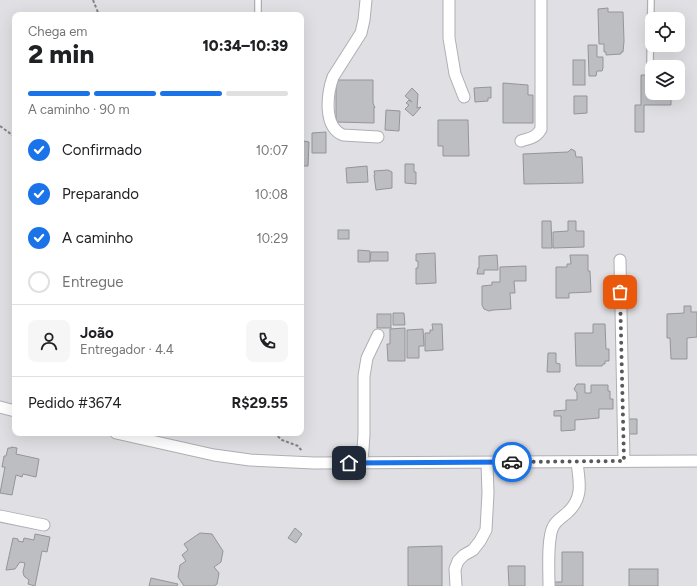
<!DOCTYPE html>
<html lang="pt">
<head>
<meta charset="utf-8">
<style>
  :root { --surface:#fff; --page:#f6f6f6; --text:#202124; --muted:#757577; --line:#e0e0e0; --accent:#1a73e8 }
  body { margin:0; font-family:Figtree,sans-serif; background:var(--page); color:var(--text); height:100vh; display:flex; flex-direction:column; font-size:15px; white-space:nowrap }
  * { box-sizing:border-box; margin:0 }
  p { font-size:13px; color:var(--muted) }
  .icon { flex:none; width:22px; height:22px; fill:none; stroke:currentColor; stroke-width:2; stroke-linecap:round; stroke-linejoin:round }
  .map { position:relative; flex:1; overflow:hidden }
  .panel { position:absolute; left:12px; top:12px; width:292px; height:424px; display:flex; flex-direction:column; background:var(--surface); border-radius:8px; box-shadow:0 4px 16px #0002 }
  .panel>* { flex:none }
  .controls { position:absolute; left:645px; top:12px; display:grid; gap:8px }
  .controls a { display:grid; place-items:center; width:40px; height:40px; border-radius:8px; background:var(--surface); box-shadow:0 4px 16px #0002; font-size:20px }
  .pin { position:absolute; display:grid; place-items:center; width:34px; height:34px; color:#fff; margin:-17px; border-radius:8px; box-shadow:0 2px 6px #0006 }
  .courier { position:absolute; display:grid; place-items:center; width:40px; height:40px; margin:-20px; border:3px solid #1a73e8; border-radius:50%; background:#fff; color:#222; box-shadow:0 1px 5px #0007 }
  .head em { font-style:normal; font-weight:800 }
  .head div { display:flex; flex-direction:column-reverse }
  .head { display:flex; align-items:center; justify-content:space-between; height:68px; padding:0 16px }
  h1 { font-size:26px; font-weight:800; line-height:30px }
  .bar { display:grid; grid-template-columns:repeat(4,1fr); gap:6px 4px; align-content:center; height:48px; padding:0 16px }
  .bar i { height:5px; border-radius:3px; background:var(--line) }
  .bar .current { background:var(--accent) }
  .bar p { grid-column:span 4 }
  .line { display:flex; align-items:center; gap:10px; padding:0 16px; border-top:1px solid var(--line) }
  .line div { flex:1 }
  .round { display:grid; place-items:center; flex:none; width:42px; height:42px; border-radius:8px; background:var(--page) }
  ol { padding:0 16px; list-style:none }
  li { display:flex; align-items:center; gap:12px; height:44px }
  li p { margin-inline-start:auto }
  li .icon { padding:4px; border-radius:50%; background:var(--accent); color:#fff; stroke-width:4 }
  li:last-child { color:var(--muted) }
  li i { width:22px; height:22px; border:2px solid var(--line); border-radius:50% }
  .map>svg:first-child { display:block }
</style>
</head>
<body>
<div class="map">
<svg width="697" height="586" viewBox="0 0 697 586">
  <rect width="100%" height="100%" fill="#e0e0e4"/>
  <g fill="#bdbec2" stroke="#959599">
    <polygon points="608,8 608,12 623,12 624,41 623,52 621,52 621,54 606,55 606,52 604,52 604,44 599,44 598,9"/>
    <polygon points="588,45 597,45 597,57 603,57 603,68 602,71 597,71 596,76 589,76"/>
    <rect x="573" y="60" width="12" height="25"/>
    <polygon points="641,75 652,75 652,93 671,93 671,105 644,105 644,132 635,132 635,105 641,105"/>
    <polygon points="336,80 373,80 373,103 375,108 374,107 374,123 336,122"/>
    <polygon points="503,83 528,85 528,95 533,95 533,123 503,123"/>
    <polygon points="491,87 491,98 488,98 488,101 475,102 474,88"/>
    <polygon points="412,88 418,94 417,108 421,107 413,116 405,109 409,105 406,103 409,100 412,102 405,96"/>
    <polygon points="574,96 587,96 587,113 574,114"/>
    <polygon points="386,110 400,111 399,131 385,130"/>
    <polygon points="438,120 468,120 469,156 443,156 443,146 438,146"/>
    <polygon points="326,132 326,153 312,153 312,133"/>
    <polygon points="303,141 309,142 308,166 302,166"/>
    <polygon points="571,149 575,151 576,157 582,157 583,183 524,184 523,154 568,152"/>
    <polygon points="405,164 414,164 414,172 416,172 416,184 405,183"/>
    <polygon points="367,166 368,182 347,183 346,168"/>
    <polygon points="388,170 392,172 392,188 376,190 374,175 375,175 374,171"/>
    <polygon points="542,221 551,221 552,248 542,248"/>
    <polygon points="568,221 576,221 576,231 584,231 584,247 553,248 553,232 568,231"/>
    <rect x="338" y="230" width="11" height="9"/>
    <polygon points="358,250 370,251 370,262 358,262"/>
    <polygon points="371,252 388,252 388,261 370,261"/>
    <polygon points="435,253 436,283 416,284 416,268 418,268 418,261 416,261 416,254"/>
    <polygon points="497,255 498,270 484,270 484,274 477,274 478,268 479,268 479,256"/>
    <polygon points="570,255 588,255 588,271 590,271 591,292 569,293 569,298 556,298 556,267 567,267 567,264 571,264"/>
    <polygon points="526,266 526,281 514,281 515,293 510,293 511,309 493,310 489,311 484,309 482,305 482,286 492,285 492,282 500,282 500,267"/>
    <polygon points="684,306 691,306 691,312 697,312 697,337 687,338 687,359 671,359 670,338 667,338 667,314 684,313"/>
    <polygon points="393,313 404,313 405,325 393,325"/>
    <rect x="377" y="314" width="14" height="14"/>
    <polygon points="432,324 442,324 443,350 425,351 425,333 430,333 430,330 433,330"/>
    <polygon points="593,324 605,324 606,349 609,349 609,361 605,361 605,364 603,364 602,366 576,366 575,333 593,333"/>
    <polygon points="405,328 405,361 388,361 387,344 390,344 390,329"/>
    <polygon points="423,329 424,346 419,346 419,358 407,358 407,330"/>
    <polygon points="548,353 556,353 556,363 560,364 560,372 547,372"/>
    <polygon points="577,384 585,384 585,393 591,393 591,385 608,385 608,391 610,391 610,399 613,399 613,409 599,409 599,418 575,420 575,430 561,431 561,416 554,416 554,411 566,410 566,400 577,400 577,393 574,389"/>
    <polygon points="627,419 637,419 637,434 628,434"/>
    <polygon points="11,447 17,448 16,454 39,459 36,477 23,474 22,477 16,475 12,495 0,493 5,467 2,467 4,456 6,456 8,448 11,448"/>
    <polygon points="295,528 302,534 296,543 288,538"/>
    <polygon points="200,533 212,534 223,551 221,562 214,567 219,573 217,584 214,586 184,586 178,577 180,565 186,561 182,555 188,550 184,544"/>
    <polygon points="35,534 50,537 47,552 42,551 35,586 28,584 29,580 24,576 23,572 25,563 20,562 15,569 6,570 13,538 18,539 18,541 23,542 24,538 34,540"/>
    <polygon points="442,546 442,586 408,586 408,547"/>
    <polygon points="562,552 583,552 583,586 547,586 547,582 562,582"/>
    <polygon points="508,566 525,566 525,586 509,586"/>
    <rect x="629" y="569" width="29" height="17"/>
    <polygon points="151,578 178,584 177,586 149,586"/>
  </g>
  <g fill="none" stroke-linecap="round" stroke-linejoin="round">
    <defs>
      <g id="lane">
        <polyline points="258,15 258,0"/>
        <polyline points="650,64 651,0"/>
      </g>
      <g id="street">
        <path d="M366,0l-2,20 -3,13 -28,44c-6,17 -10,50 10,58l35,2"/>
        <polyline points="449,0 449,38 455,74 464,97"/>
        <path d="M521,141c9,-3 15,-3 20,-12v-129"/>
        <polyline points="620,260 624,461"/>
        <polyline points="0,407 15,411"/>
        <polyline points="116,433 214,455 250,460 314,463 697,461"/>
        <polyline points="362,463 364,435 364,376 367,358 378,335"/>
        <polyline points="0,516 44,525"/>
        <polyline points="456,586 455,569 458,561 464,555 473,550 480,541 486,530 488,493 487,463"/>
        <path d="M549,586c0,-15 -2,-47 4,-59 3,-7 10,-10 15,-15 16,-15 11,-31 9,-50"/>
      </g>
    </defs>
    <use href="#lane" stroke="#aeafb3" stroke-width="8"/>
    <use href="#street" stroke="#aeafb3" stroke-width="13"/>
    <g stroke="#848487" stroke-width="2" stroke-dasharray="3 2" stroke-linecap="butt">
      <polyline points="93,0 99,15"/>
      <polyline points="0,126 15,137"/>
      <polyline points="274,433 282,440 298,446 302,451"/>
    </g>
    <use href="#lane" stroke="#fff" stroke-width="5.5"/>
    <use href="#street" stroke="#fff" stroke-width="11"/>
  </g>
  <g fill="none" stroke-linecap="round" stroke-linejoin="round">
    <polyline stroke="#59595c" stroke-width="4" stroke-dasharray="0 7.2" points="512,462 624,461 620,292"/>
    <polyline stroke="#1a73e8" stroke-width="5" points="349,463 512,462"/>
  </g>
</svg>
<div class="controls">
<a><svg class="icon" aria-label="locate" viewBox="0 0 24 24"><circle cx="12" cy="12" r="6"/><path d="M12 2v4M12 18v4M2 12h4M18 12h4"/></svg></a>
<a><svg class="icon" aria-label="layers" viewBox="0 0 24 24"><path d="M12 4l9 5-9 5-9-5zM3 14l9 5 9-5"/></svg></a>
</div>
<div class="pin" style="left:620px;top:292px;background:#ea580c"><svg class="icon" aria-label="bag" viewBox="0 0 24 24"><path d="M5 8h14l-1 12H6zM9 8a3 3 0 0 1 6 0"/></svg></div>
<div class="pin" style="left:349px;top:463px;background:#1f2937"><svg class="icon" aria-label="home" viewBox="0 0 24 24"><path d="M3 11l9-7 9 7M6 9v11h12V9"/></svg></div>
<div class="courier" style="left:512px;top:462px"><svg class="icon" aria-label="car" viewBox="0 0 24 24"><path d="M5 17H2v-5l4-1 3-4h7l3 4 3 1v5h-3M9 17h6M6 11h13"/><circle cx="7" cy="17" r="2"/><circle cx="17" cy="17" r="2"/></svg></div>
<section class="panel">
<div class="head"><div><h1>2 min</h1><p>Chega em</p></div><em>10:34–10:39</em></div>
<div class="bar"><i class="current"></i><i class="current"></i><i class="current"></i><i></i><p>A caminho · 90 m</p></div>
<ol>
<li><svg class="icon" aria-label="check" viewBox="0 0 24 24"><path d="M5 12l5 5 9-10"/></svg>Confirmado<p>10:07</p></li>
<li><svg class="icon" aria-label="check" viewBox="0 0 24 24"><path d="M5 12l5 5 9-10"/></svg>Preparando<p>10:08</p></li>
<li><svg class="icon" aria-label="check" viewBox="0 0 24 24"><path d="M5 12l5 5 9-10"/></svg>A caminho<p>10:29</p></li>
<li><i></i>Entregue</li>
</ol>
<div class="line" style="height:72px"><a class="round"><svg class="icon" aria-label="person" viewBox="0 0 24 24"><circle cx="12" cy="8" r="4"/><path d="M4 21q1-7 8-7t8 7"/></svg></a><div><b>João</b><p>Entregador · 4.4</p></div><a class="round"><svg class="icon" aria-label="phone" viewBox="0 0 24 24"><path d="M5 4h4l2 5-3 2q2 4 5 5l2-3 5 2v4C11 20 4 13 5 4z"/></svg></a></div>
<div class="line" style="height:52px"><div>Pedido #3674</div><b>R$29.55</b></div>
</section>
</div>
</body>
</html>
